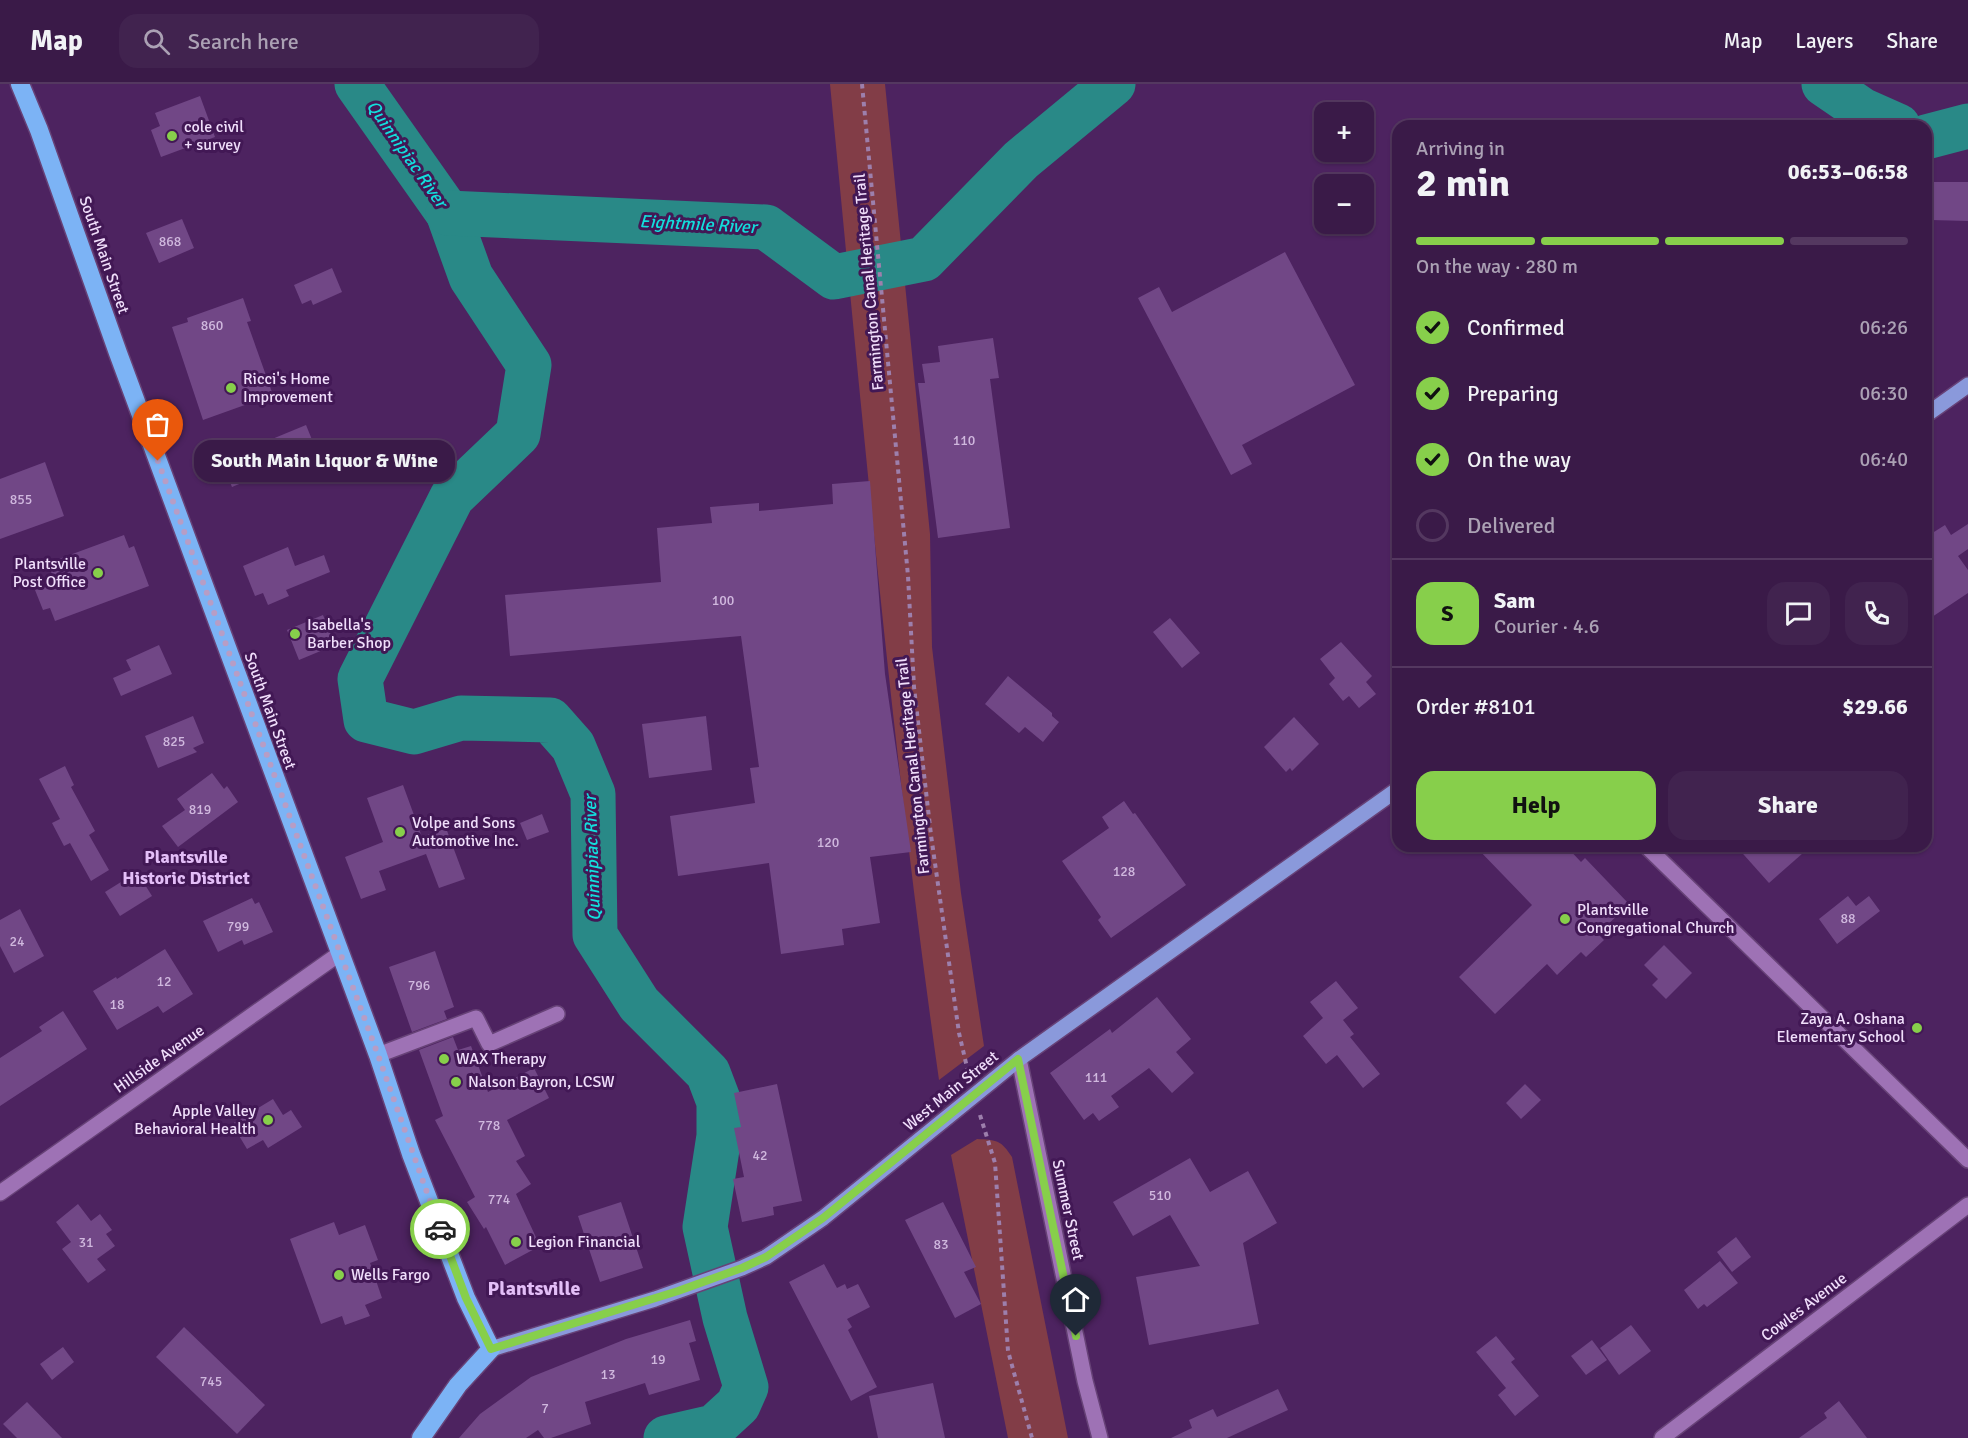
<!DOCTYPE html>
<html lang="en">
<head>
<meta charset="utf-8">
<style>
  :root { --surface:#3a1a48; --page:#41234f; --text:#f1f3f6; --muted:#aba1b4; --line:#543860; --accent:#87cf4b }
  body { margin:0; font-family:Signika,sans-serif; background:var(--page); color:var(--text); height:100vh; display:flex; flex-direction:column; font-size:22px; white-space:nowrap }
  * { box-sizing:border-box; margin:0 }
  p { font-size:20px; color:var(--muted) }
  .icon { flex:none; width:33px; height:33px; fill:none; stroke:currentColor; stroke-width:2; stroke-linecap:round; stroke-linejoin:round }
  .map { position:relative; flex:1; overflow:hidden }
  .side { position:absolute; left:1392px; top:36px; width:540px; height:732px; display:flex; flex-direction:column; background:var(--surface); border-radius:18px; box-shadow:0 2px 4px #0004,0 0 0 2px var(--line) }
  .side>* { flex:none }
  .buttons { position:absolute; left:1314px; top:18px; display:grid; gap:12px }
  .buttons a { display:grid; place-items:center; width:60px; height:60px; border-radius:12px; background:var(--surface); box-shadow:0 2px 4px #0004,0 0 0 2px var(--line); font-size:30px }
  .pin { position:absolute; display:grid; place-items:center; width:51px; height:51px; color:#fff; margin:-62px -26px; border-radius:50% 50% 50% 0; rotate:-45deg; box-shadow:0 0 6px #0007 }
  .pin .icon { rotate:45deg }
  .courier { position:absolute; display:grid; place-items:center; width:60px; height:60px; margin:-30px; border:4px solid #87cf4b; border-radius:50%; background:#fff; color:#222; box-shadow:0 2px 8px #0007 }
  .bubble { position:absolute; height:42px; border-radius:18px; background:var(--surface); box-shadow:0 2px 4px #0004,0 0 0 2px var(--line); font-size:20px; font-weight:700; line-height:42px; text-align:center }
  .overview em { font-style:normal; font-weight:700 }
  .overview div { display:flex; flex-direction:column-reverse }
  .overview { display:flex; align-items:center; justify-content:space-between; height:102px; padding:0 24px }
  h1 { font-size:39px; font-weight:700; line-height:45px }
  .bar { display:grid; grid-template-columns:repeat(4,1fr); gap:9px 6px; align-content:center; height:72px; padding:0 24px }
  .bar i { height:8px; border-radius:4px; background:var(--line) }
  .bar .selected { background:var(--accent) }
  .bar p { grid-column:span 4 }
  .line { display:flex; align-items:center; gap:15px; padding:0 24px; border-top:2px solid var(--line) }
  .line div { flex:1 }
  .round { display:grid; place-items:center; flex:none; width:63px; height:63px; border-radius:18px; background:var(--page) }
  ol { padding:0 24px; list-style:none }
  li { display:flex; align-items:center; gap:18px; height:66px }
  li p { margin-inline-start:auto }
  li .icon { padding:6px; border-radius:50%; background:var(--accent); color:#111; stroke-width:4 }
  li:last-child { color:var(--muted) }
  li i { width:33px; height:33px; border:3px solid var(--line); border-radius:50% }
  .cta { display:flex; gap:12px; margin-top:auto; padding:12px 24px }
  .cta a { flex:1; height:69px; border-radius:18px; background:var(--accent); color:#111; font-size:24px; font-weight:700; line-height:69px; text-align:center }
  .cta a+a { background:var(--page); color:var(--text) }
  header { display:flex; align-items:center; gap:36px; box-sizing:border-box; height:84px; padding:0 30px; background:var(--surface); border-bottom:2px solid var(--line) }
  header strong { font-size:28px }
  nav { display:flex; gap:33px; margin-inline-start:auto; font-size:21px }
  .search { width:420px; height:54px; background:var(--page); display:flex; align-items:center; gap:15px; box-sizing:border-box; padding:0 21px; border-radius:18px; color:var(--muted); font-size:22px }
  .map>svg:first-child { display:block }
</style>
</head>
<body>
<header>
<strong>Map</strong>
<div class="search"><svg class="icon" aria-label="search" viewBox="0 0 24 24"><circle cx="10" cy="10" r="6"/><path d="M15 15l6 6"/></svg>Search here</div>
<nav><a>Map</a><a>Layers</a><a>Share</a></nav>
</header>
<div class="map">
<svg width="1968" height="1354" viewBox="0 0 1968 1354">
  <rect width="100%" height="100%" fill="#4d2360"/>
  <g fill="#823d47">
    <path d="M830,0h55l45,450 2,113 29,246 23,153 -45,34c-47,-331 -77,-664 -109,-996z"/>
    <path d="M977,1055c20,1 24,1 35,18l56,281h-60l-57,-283z"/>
  </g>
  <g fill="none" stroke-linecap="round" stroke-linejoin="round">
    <g stroke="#298987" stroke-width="45">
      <polyline points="357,0 448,129 471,193 529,281 518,350 452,413 360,595 366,636 414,648 461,634 550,636 573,662 593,710 595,851 639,920 708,989 719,1018 719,1052 705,1143 725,1234 746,1303 738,1321 714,1343 666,1354"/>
      <polyline points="1824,0 1862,26 1898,42"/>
      <polyline points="1926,53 1968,42"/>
      <polyline points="448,129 766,143 834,193 924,175 1021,76 1113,0"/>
    </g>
  </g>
  <g fill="#714786">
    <polygon points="200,12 215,53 161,73 151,46 160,42 155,29"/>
    <polygon points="1932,98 1968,98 1968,137 1931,136"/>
    <polygon points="182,135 194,164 159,179 146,149"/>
    <polygon points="1285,168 1355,301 1242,361 1252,380 1231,391 1138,214 1159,203 1172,228"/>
    <polygon points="332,184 342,208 313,221 311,216 302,220 294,201"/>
    <polygon points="243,214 251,237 247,238 273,311 203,336 172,243 188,238 187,234"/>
    <polygon points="993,254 999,294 990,295 1010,444 938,454 918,299 925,299 922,280 940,278 938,262"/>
    <polygon points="306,341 317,368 232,403 221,376"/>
    <polygon points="45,378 64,432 0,455 0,395"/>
    <polygon points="870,397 885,590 911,768 870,773 880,839 842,845 844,861 781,870 769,779 678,792 670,732 755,719 750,684 759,683 741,552 510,572 505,511 661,498 657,444 712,439 710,423 759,419 759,427 833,420 832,400"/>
    <polygon points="1968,440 1968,465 1958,472 1968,486 1968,509 1926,537 1926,453 1945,441 1951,451"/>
    <polygon points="124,451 129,464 134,462 149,502 55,537 50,524 43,526 35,506 55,499 48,479"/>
    <polygon points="288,463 295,482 324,471 330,488 286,506 289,512 268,521 263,509 255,512 243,482"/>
    <polygon points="323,531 335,561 299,576 287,546"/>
    <polygon points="1170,534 1200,569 1182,584 1153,548"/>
    <polygon points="1341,558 1372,592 1366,598 1376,610 1359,624 1349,612 1343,617 1329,600 1335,594 1320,575"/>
    <polygon points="159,561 172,590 121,612 113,594 131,586 126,576"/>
    <polygon points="1008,592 1052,629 1052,632 1059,638 1043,658 1025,643 1019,649 985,620"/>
    <polygon points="193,632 204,659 193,664 197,668 158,684 145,652"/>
    <polygon points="706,632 712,686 649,694 642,640"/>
    <polygon points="1294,633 1319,660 1292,687 1290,684 1286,688 1264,663"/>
    <polygon points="65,682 74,701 71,703 95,747 89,751 109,786 91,797 70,759 64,762 52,739 60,735 39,695"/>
    <polygon points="212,689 224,705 227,702 238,718 178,763 162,742 185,726 177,715"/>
    <polygon points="403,701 422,753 446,744 465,795 439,804 426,770 379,787 386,806 361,815 345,773 383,758 367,714"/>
    <polygon points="1124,717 1133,730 1135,729 1186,801 1111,854 1098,836 1101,833 1062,777 1109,744 1102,733"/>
    <polygon points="542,730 549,748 527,756 520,739"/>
    <polygon points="1475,762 1566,762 1581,778 1585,774 1629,820 1598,850 1604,856 1586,873 1581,868 1557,891 1547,880 1495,930 1459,893 1532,821"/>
    <polygon points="1736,762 1811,762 1769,799"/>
    <polygon points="137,788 152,812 120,832 105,808"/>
    <polygon points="1848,812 1856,822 1869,812 1880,827 1837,860 1819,835"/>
    <polygon points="252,814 255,820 259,818 273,848 244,861 242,856 218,868 203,837"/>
    <polygon points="20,825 44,872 14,889 0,862 0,836"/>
    <polygon points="1664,861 1692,889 1666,915 1652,901 1658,895 1644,881"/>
    <polygon points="165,865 193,910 163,929 158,922 117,946 93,907 116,893 117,895"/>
    <polygon points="435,867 454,923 444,927 447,935 412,948 389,883"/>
    <polygon points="1336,897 1358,924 1343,936 1354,950 1350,953 1380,990 1363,1004 1337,971 1326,980 1303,952 1323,934 1310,918"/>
    <polygon points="1157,913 1191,955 1176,968 1194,989 1172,1009 1149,984 1111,1012 1119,1023 1099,1037 1093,1029 1084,1036 1050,989 1110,945 1112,949"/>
    <polygon points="63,927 87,965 0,1022 0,974 42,947 39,943"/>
    <polygon points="453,953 458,966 471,962 488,1008 534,984 549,1014 507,1036 525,1072 516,1077 531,1100 516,1110 540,1162 505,1181 486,1143 484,1145 467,1118 475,1113 435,1036 443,1032 419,966"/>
    <polygon points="777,1000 802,1117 773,1123 774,1131 742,1138 733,1095 744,1093 734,1044 741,1043 734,1009"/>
    <polygon points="1525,1000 1541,1016 1521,1035 1506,1019"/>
    <polygon points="273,1015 283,1031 291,1026 302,1043 268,1064 263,1056 247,1065 232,1040"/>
    <polygon points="1190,1074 1210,1108 1248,1087 1277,1139 1243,1159 1259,1240 1149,1261 1136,1193 1200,1182 1170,1131 1133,1152 1113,1118"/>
    <polygon points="621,1118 643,1184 600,1198 578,1132"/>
    <polygon points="943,1118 976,1183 964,1188 981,1220 955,1234 905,1136"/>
    <polygon points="78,1120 91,1137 100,1130 112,1146 106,1150 115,1162 97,1175 106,1186 88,1199 62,1165 71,1158 56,1138"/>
    <polygon points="334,1138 339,1151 365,1141 378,1176 370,1179 382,1214 365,1221 370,1232 345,1241 342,1232 321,1240 290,1155"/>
    <polygon points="1736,1153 1751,1173 1732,1188 1717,1168"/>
    <polygon points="1720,1177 1738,1199 1707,1223 1704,1220 1698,1225 1684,1206"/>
    <polygon points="824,1180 837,1204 845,1200 847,1205 858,1200 870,1223 847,1235 852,1243 848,1246 877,1303 851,1317 789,1198"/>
    <polygon points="690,1236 696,1257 689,1259 700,1296 649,1311 645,1299 585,1318 591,1340 551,1354 544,1354 538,1346 526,1354 459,1354 480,1330 531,1293 626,1255"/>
    <polygon points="1631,1241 1651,1267 1619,1291 1600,1264"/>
    <polygon points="184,1243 265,1321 237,1350 156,1273"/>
    <polygon points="1496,1252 1515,1275 1511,1278 1539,1312 1515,1332 1498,1311 1506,1304 1476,1268"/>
    <polygon points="1592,1256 1607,1276 1586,1291 1571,1272"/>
    <polygon points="63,1263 74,1278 52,1296 40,1280"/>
    <polygon points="933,1299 945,1354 878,1354 869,1312"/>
    <polygon points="1278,1305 1288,1326 1227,1354 1171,1354 1192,1344 1189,1336 1213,1325 1217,1333"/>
    <polygon points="1839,1317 1867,1354 1799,1354 1827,1334 1824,1329"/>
    <polygon points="27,1318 62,1354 17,1354 3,1340"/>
  </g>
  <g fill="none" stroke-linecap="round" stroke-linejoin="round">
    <defs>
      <g id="minor">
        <polyline points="1646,762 1968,1076"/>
        <polyline points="378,971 476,934 489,960 557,930"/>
        <polyline points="1019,975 1085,1297 1100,1354"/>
        <polyline points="0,1109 339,870"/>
        <polyline points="1662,1354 1968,1121"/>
      </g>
      <g id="major">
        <polyline points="1926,331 1968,301"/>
        <polyline points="491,1265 655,1215 742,1184 766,1173 823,1134 1019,975 1398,705"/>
      </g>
      <polyline id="highway" points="20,0 39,46 118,269 378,971 411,1070 466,1214 491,1265 458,1301 421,1354"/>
    </defs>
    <use href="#minor" stroke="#674277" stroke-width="18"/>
    <use href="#major" stroke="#674277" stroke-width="18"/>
    <use href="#highway" stroke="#674277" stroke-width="21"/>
    <g stroke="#9d7fac" stroke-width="4" stroke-dasharray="4.5 4.5" stroke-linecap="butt">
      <polyline points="862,0 908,492 914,603 931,751 959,949 969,992"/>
      <polyline points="980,1031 995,1079 1008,1267 1032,1354"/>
    </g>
    <use href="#minor" stroke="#9e72b5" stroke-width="15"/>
    <use href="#major" stroke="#8a99db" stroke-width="15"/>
    <use href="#highway" stroke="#7cb3f5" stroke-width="18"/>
  </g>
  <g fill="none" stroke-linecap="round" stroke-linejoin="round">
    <polyline stroke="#b79dc5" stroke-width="6" stroke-dasharray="0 10.8" points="158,377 378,971 440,1145"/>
    <polyline stroke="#87cf4b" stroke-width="8" points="440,1145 466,1214 491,1265 678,1207 742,1184 766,1173 823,1134 1018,975 1076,1252"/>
  </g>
  <g fill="#87cf4b" stroke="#421855" stroke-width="2">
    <circle cx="172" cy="52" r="6"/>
    <circle cx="231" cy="304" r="6"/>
    <circle cx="98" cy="489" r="6"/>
    <circle cx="295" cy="550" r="6"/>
    <circle cx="400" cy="748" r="6"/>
    <circle cx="1565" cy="835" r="6"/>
    <circle cx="1917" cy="944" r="6"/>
    <circle cx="444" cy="975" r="6"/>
    <circle cx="456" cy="998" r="6"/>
    <circle cx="268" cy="1036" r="6"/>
    <circle cx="516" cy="1158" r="6"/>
    <circle cx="339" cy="1191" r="6"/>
  </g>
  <g text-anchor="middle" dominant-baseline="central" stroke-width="6" stroke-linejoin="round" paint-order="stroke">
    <g font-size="14" fill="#d0b8de">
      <text x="170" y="157">868</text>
      <text x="212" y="241">860</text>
      <text x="964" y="356">110</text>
      <text x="21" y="415">855</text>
      <text x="723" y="516">100</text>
      <text x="174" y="657">825</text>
      <text x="200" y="725">819</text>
      <text x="828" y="758">120</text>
      <text x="1124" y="787">128</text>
      <text x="1848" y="834">88</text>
      <text x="238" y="842">799</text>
      <text x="17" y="857">24</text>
      <text x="164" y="897">12</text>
      <text x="419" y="901">796</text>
      <text x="117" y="920">18</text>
      <text x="1096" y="993">111</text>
      <text x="489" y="1041">778</text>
      <text x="760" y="1071">42</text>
      <text x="1160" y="1111">510</text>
      <text x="499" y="1115">774</text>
      <text x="86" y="1158">31</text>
      <text x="941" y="1160">83</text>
      <text x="658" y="1275">19</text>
      <text x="608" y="1290">13</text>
      <text x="211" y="1297">745</text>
      <text x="545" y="1324">7</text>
    </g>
    <g font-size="16" fill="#f0defb" stroke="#421855" text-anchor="start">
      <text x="184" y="43">cole civil<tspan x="184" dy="18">+ survey</tspan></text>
      <text x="243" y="295">Ricci's Home<tspan x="243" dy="18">Improvement</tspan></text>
      <text x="86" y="480" text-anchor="end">Plantsville<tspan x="86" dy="18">Post Office</tspan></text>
      <text x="307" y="541">Isabella's<tspan x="307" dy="18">Barber Shop</tspan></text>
      <text x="412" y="739">Volpe and Sons<tspan x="412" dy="18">Automotive Inc.</tspan></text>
      <text x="1577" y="826">Plantsville<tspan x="1577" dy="18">Congregational Church</tspan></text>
      <text x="1905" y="935" text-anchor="end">Zaya A. Oshana<tspan x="1905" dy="18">Elementary School</tspan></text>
      <text x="456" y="975">WAX Therapy</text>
      <text x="468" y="998">Nalson Bayron, LCSW</text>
      <text x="256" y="1027" text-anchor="end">Apple Valley<tspan x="256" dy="18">Behavioral Health</tspan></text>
      <text x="528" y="1158">Legion Financial</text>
      <text x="351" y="1191">Wells Fargo</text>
    </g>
    <g font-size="16" fill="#f0defb" stroke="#421855">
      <text transform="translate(104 171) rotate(71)">South Main Street</text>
      <text transform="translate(869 198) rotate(-95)">Farmington Canal Heritage Trail</text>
      <text transform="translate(270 627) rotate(70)">South Main Street</text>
      <text transform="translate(913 682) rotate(-96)">Farmington Canal Heritage Trail</text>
      <text transform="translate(159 975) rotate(-35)">Hillside Avenue</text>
      <text transform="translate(951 1007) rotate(-39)">West Main Street</text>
      <text transform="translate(1068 1126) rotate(78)">Summer Street</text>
      <text transform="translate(1804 1223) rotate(-37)">Cowles Avenue</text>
    </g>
    <g font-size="18" font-style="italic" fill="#13dedc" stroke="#421855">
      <text transform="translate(407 70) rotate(55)">Quinnipiac River</text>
      <text transform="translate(698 140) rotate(3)">Eightmile River</text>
      <text transform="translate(592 774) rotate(-92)">Quinnipiac River</text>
    </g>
    <g font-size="18" font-weight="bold" fill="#e3bef7" stroke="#421855">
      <text x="186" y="773">Plantsville<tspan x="186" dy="21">Historic District</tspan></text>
    </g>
    <g font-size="20" font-weight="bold" fill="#e3bef7" stroke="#421855">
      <text x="534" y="1204">Plantsville</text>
    </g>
  </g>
</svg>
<div class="buttons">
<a>+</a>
<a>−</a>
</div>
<div class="pin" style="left:158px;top:377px;background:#ea580c"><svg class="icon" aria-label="bag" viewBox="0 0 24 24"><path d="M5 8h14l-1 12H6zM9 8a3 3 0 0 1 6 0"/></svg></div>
<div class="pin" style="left:1076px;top:1252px;background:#1f2937"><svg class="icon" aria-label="home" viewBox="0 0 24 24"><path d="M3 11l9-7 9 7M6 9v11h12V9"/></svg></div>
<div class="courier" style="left:440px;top:1145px"><svg class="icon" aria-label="car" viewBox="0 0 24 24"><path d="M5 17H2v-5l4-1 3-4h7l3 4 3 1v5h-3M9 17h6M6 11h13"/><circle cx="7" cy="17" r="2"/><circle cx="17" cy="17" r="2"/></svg></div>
<div class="bubble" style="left:194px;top:356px;width:261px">South Main Liquor &amp; Wine</div>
<section class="side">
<div class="overview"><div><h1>2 min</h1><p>Arriving in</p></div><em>06:53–06:58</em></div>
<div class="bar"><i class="selected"></i><i class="selected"></i><i class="selected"></i><i></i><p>On the way · 280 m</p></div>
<ol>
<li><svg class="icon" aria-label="check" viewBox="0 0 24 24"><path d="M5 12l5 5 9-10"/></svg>Confirmed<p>06:26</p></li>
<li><svg class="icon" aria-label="check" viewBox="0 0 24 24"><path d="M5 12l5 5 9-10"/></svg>Preparing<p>06:30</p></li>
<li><svg class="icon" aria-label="check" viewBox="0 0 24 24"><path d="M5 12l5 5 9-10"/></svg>On the way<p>06:40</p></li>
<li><i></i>Delivered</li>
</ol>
<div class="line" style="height:108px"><b class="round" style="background:var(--accent);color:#111">S</b><div><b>Sam</b><p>Courier · 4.6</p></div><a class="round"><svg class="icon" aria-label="chat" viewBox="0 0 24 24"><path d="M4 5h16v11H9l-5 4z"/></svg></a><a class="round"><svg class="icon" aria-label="phone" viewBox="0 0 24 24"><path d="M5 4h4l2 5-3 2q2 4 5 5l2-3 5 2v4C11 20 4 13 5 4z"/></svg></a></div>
<div class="line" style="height:78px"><div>Order #8101</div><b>$29.66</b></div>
<div class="cta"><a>Help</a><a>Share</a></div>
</section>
</div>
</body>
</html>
